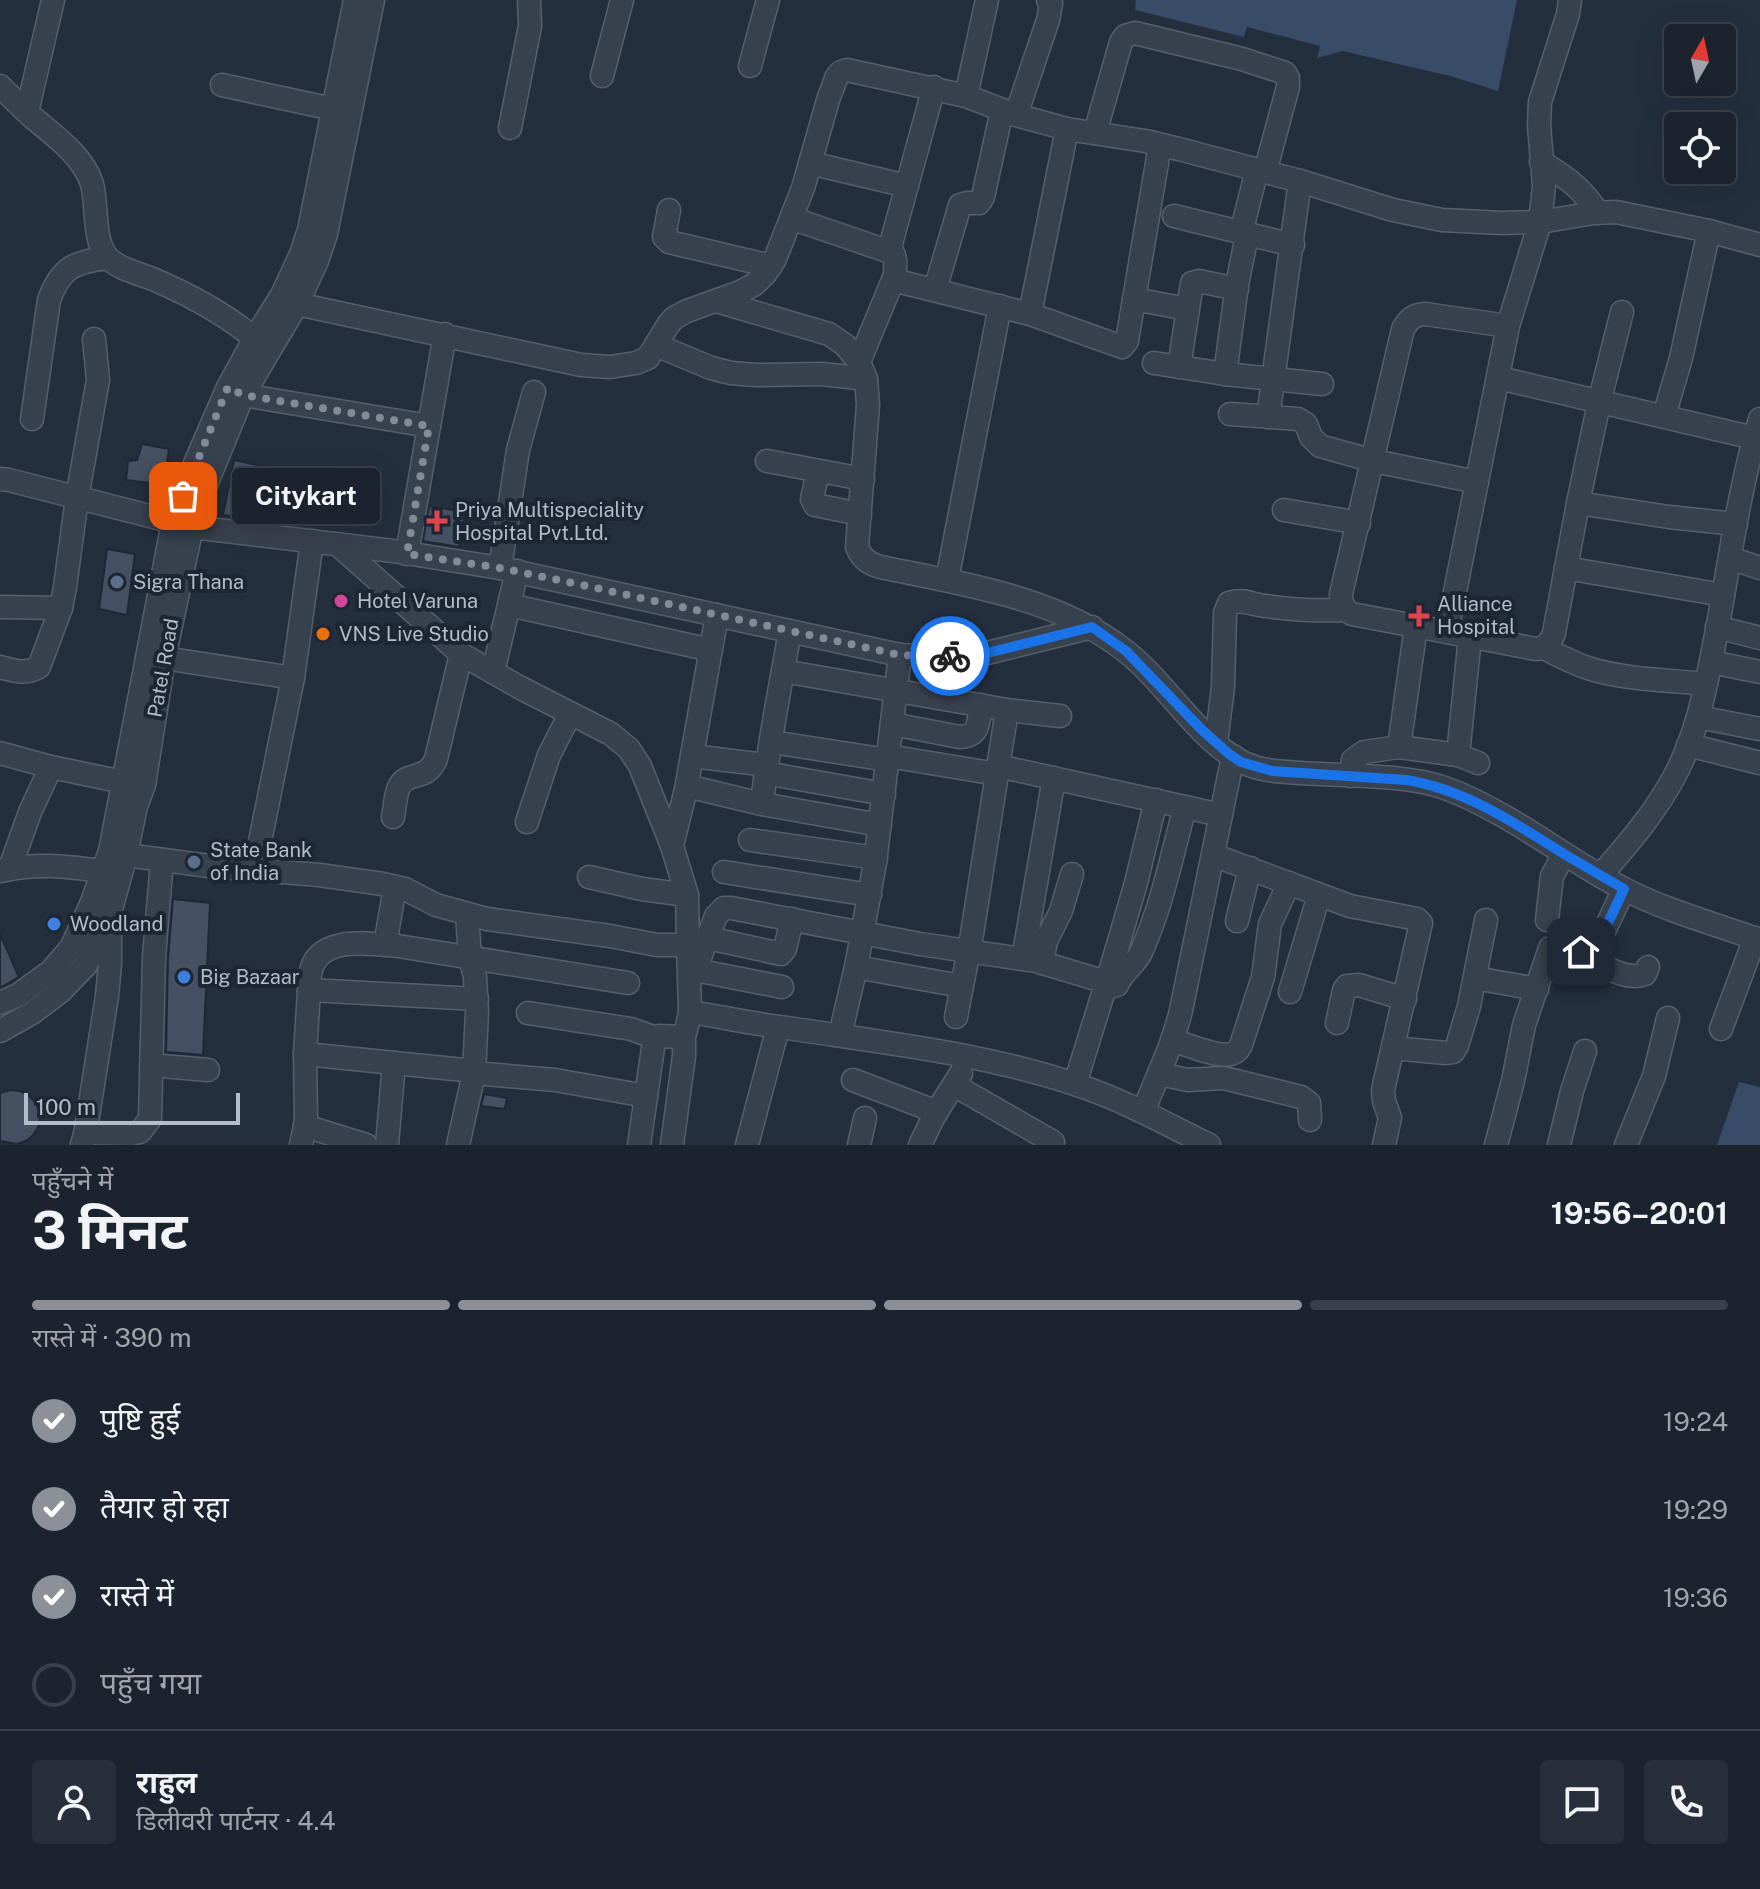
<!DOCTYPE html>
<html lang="hi">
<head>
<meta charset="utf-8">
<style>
  :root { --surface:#1b232e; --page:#282f3a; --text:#f1f3f6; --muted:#a0a4aa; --line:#39404a; --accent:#8c9099 }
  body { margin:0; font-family:"Public Sans","Noto Sans Devanagari",sans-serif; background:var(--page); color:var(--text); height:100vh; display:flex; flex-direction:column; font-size:30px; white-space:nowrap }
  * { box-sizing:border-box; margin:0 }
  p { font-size:26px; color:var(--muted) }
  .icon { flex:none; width:44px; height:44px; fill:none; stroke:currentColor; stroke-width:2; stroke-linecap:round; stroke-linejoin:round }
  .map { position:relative; height:1145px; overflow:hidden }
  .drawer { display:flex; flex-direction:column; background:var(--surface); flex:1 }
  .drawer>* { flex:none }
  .needle { width:52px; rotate:9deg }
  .tools { position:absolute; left:1664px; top:24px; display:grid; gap:16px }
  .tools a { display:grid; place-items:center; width:72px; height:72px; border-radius:8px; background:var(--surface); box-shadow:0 8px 32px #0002,0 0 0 2px var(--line); font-size:40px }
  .scale { position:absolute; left:24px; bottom:20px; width:216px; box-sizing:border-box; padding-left:8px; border:4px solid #b4bcc9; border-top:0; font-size:22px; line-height:28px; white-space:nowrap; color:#b4bcc9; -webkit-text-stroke:6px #1d2633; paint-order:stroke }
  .pin { position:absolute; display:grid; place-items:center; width:68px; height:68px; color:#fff; margin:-34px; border-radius:16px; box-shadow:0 4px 12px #0006 }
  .courier { position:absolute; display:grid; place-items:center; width:80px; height:80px; margin:-40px; border:6px solid #1a73e8; border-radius:50%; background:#fff; color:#222; box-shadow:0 2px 10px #0007 }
  .bubble { position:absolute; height:56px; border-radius:8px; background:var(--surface); box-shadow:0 8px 32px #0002,0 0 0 2px var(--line); font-size:26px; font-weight:700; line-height:56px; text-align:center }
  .headline em { font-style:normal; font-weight:700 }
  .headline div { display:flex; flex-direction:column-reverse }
  .headline { display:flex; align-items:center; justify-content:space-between; height:136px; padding:0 32px }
  h1 { font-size:52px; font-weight:700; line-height:60px }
  .bar { display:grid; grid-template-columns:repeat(4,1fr); gap:12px 8px; align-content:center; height:96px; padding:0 32px }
  .bar i { height:10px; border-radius:6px; background:var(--line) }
  .bar .selected { background:var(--accent) }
  .bar p { grid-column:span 4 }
  .line { display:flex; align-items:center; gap:20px; padding:0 32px; border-top:2px solid var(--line) }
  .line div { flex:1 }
  .round { display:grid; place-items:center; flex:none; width:84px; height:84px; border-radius:8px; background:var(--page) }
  ol { padding:0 32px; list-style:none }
  li { display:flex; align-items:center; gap:24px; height:88px }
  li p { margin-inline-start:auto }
  li .icon { padding:8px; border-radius:50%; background:var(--accent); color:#fff; stroke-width:4 }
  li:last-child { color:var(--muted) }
  li i { width:44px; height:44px; border:4px solid var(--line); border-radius:50% }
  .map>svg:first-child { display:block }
</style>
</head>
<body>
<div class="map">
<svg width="1760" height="1145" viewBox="0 0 1760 1145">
  <rect width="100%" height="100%" fill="#242f3e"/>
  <g fill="#394c67">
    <polygon points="1136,0 1517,0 1498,91 1450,76 1343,51 1317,58 1320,46 1247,27 1244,37 1135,10"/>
    <polygon points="1739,1082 1760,1087 1760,1145 1717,1145"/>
  </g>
  <g fill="#455162" stroke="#1f2835" stroke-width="2">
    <polygon points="142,444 169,449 164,485 126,480 128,461 137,460"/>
    <polygon points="234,460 271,468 264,520 223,515"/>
    <polygon points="429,506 465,512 459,547 423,541"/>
    <polygon points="107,549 135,554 127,615 99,609"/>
    <polygon points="173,899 210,903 203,1055 166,1052 168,958"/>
    <polygon points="0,934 19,977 0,988"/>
    <polygon points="11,1090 20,1091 28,1095 35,1102 39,1110 40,1119 38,1127 33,1135 26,1141 17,1144 0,1141 0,1093"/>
    <polygon points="484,1094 507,1098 505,1109 481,1106"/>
  </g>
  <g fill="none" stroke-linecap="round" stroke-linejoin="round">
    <defs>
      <g id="minor">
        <polyline points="750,66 768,0"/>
        <polyline points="602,76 622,0"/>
        <polyline points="222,85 333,109"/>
        <path d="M0,86c10,10 20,20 31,30 22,19 52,39 61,68 6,22 0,60 18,76 13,11 30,13 45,20 40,17 77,38 110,67"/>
        <polyline points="966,96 987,0"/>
        <polyline points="27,112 53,0"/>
        <polyline points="1016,115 1048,20 1051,3 1048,0"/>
        <polyline points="510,128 530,26 529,0"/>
        <polyline points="1095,133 1121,42 1125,36 1135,33 1242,59 1285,73 1288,78 1288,87 1265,172"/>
        <path d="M1541,162c25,15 41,26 57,51"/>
        <polyline points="810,163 907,186"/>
        <polyline points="669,210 664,237 669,242 771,266"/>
        <polyline points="1174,216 1293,245"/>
        <path d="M791,218l102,35c6,10 -3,22 8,29l129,32 92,33 5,-6 33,-196"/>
        <polyline points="1241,233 1257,170"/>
        <polyline points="889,251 934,87"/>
        <polyline points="935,290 960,205 967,203 979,203 983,197 1002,110"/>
        <polyline points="282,295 297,304 581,365 610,367 636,363 648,358 668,325 674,318 687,311 740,292 755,284 765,274 775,259 803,188 828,100 837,76 841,72 847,70 966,96 1016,115 1067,129 1145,141 1179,149 1300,181 1393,210 1442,220 1502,223 1540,222 1594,213 1616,212 1709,231 1760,245"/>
        <polyline points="1134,299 1187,309"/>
        <path d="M716,301l113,33 16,11 14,17 7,17 2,26 -11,142c5,12 11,16 23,20 83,17 176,30 244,83 40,30 74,90 118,112 18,9 39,10 59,11 43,3 104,1 144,15 65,24 119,70 179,101 43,22 91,35 136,51"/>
        <polyline points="1030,314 1067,129"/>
        <path d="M1508,326l-83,-12c-12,1 -16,5 -22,15l-62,265c0,10 2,15 11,20l184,35c10,-1 14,-6 18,-16l24,-130 21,-100 23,-91"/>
        <polyline points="656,345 711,368 731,373 756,375 822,374 866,379"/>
        <polyline points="859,362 895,275"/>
        <polyline points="1154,363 1225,374 1322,384"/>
        <polyline points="1179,367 1192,283 1199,281 1237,289"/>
        <polyline points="1225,374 1237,285 1247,235"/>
        <polyline points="1499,378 1754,438"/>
        <polyline points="231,389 243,395 429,426 407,554"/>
        <polyline points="1230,414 1298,419 1306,424 1311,437 1320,446 1374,461 1477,482"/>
        <polyline points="1664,416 1681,358 1709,231"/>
        <polyline points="1268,417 1300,181"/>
        <path d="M32,419l17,-119c12,-33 25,-38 59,-42"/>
        <polyline points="429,426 445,334"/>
        <polyline points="767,461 863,479"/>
        <polyline points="818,471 812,499 815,505 860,514"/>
        <polyline points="0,479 9,480 173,522"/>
        <polyline points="1578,503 1669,517 1736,524"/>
        <polyline points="1284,510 1359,523"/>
        <polyline points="192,527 393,551 500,568 900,655 945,657 983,654 1092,627"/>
        <polyline points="337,544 461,654 519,687 611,734 629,749 640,766 672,846 687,895 688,945"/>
        <polyline points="1730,558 1760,568"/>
        <polyline points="500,568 518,450 534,392"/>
        <polyline points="1566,568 1723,595"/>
        <polyline points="947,580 1000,306"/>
        <polyline points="509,605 711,650"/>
        <polyline points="0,607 61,608"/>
        <polyline points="1717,627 1760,638"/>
        <polyline points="1447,632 1508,326 1540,222 1544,186 1539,125 1540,102 1568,14 1570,0"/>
        <path d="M1544,648c15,8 31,16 47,21 37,11 77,11 115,15"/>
        <polyline points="164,658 293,678"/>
        <polyline points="1711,662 1760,672"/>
        <path d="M0,667c15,4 25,8 39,0l22,-59 4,-21 12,-89 21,-118 -4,-41"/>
        <polyline points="783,671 1007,710 1060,716"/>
        <polyline points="493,672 517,571"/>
        <polyline points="1698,717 1760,729"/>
        <path d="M892,724l68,13c20,-1 18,-15 21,-32"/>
        <polyline points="772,742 888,760"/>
        <path d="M1216,743l7,-56 2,-74 4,-10c13,-5 24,2 37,3 26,4 53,5 79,4"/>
        <polyline points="1688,745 1760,763"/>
        <polyline points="1399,747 1416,626"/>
        <polyline points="0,753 51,767 123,782"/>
        <polyline points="1458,755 1470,637"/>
        <polyline points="692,756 766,765"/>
        <polyline points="888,756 997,774"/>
        <polyline points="998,766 1221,815"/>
        <polyline points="765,773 884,794"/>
        <polyline points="1351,776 1353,760 1364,752 1399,747 1458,755 1478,763"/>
        <polyline points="687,786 762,804 880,825"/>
        <path d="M762,804c6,-58 18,-115 28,-173"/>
        <path d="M393,817c2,-9 2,-24 7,-32 9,-14 27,-4 36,-26l25,-105"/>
        <polyline points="527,822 549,755 570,714"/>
        <polyline points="750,840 876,858"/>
        <polyline points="672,846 686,789 717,615"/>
        <path d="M126,855l83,11 110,9 64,9 22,5 31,16 51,14 123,17 47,9h31l2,67c32,5 64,12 97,16 100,15 203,26 299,60 43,15 82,37 123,57"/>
        <polyline points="1213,855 1350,906 1417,919 1421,923 1383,1090 1384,1101 1390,1118 1384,1145"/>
        <polyline points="10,868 30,812 51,767"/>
        <path d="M0,871c42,-10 76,-3 118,2"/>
        <polyline points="254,871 293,678 312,541"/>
        <polyline points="724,872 870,895"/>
        <path d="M1601,875c26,-30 54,-62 73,-98 25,-46 33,-97 43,-147 13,-70 22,-142 43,-211"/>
        <polyline points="589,877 642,889 687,895"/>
        <polyline points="1547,920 1552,876 1564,854"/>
        <polyline points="1237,921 1250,868"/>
        <polyline points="708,938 781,954 785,949 792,919"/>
        <polyline points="385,945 395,887"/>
        <path d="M1581,952c17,11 44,30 64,22l3,-7"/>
        <polyline points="1023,959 1054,778"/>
        <polyline points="1042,963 1046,941 1061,911 1072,874"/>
        <polyline points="856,967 961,986"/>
        <polyline points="695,970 782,987"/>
        <polyline points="694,973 716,916 724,908 731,908 920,944 1036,961 1106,982"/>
        <polyline points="1475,978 1537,989"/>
        <path d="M1108,988l9,-3c7,-16 19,-20 25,-35 20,-45 30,-95 43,-143"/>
        <polyline points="309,990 477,999"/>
        <polyline points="1290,992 1319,895"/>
        <polyline points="0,1003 18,995 50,972 71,948 92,902 110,851 173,522 193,468 228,387 255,338 282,295 301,254 309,230 355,0"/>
        <polyline points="528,1013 631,1029 656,1038"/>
        <polyline points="956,1017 972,934 1007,710"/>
        <polyline points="1337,1023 1344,990 1347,986 1359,985 1405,999"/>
        <polyline points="1721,1029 1755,938"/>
        <polyline points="0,1031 32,1013 61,991 86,965 110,913 126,855 136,806 144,785 164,658 192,527 199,502 243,395 297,304 317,261 326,234 373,0"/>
        <polyline points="840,1035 856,967 875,863 900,655"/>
        <path d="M1172,1040c14,4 46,18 59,14 6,-2 7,-4 10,-9l22,-68 7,-53 19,-41"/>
        <polyline points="1393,1048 1446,1053 1453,1052 1457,1046 1469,1006 1486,920"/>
        <polyline points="305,1054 474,1071"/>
        <polyline points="151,1065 208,1070"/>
        <polyline points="474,1073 555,1080 646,1096"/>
        <polyline points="1159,1074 1188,1080 1222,1078 1232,1080 1301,1097 1309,1103 1310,1120"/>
        <polyline points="853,1080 937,1112"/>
        <polyline points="1075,1084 1115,955 1136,883 1156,800"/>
        <polyline points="954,1085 1053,1142"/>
        <polyline points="1143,1112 1171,1044 1180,1015 1233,756"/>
        <polyline points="305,1126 366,1145"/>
        <polyline points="85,1133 131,1134 140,1132 150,1119 154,957 162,860"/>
        <polyline points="82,1144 85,1135 107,996 110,964 110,921"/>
        <path d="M301,1145l5,-24 -1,-67 5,-79c6,-40 57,-32 88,-29l230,37"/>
        <polyline points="387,1145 394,1063"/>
        <polyline points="458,1145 474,1073 477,1012 475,977 470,958 467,914"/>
        <polyline points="639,1145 654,1041 659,1036 682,1037 686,1031 690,1012"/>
        <polyline points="672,1145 684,1056 684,1034"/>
        <polyline points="747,1145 778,1027"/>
        <polyline points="859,1145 865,1118"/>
        <polyline points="920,1145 934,1116 961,1073"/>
        <path d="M1496,1145l17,-64 11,-56 25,-74 1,-3c20,-3 33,13 49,-6l25,-53"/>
        <polyline points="1559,1145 1572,1091 1585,1051"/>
        <polyline points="1626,1145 1654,1076 1668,1018"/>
      </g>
    </defs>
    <use href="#minor" stroke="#565f6c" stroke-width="25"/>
    <use href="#minor" stroke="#38414e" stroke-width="22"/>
  </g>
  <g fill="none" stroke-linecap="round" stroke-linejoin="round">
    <polyline stroke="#828b98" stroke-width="8" stroke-dasharray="0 14.4" points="183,496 228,387 243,395 429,426 407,554 500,568 573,583 900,655 950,656"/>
    <path stroke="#1a73e8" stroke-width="10" d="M950,656l33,-2 109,-27 34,24 76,79 27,24 12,8 31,9 134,9c58,9 109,43 158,74 20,12 40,23 60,35l-25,53 -10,9 -8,1"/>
  </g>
  <g fill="#e0444e" stroke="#1d2633" stroke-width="3">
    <path d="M433 509h8v8h8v8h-8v8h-8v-8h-8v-8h8z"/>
    <path d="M1415 604h8v8h8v8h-8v8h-8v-8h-8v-8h8z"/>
  </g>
  <g fill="#5c6f8a" stroke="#1d2633" stroke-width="3">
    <circle cx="117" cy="582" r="8"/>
    <circle cx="194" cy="862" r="8"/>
  </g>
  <circle fill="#d1479c" stroke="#1d2633" stroke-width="3" cx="341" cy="601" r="8"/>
  <circle fill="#e8710a" stroke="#1d2633" stroke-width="3" cx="323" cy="634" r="8"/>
  <g fill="#3f7fe0" stroke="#1d2633" stroke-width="3">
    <circle cx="54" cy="924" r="8"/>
    <circle cx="184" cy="977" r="8"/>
  </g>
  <g text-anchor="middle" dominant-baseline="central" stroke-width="8" stroke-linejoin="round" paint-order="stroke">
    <g font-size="20" fill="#b4bcc9" stroke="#1d2633" text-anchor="start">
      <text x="455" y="510">Priya Multispeciality<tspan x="455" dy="23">Hospital Pvt.Ltd.</tspan></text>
      <text x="133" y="582">Sigra Thana</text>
      <text x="357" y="601">Hotel Varuna</text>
      <text x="1437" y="604">Alliance<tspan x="1437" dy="23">Hospital</tspan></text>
      <text x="339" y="634">VNS Live Studio</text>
      <text x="210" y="850">State Bank<tspan x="210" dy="23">of India</tspan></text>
      <text x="70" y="924">Woodland</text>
      <text x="200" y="977">Big Bazaar</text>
    </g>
    <g font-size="20" fill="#b4bcc9" stroke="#1d2633">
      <text transform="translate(163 668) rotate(-80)">Patel Road</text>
    </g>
  </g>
</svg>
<div class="tools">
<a><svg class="needle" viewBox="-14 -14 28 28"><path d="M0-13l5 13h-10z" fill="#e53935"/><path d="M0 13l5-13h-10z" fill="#a0a4aa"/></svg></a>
<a><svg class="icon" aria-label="locate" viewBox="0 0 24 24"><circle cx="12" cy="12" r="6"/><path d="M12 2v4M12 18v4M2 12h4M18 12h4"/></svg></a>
</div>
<div class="scale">100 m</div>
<div class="pin" style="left:183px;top:496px;background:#ea580c"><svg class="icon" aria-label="bag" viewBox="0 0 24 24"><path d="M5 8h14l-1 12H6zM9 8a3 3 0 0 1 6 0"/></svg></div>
<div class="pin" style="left:1581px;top:952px;background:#1f2937"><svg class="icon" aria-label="home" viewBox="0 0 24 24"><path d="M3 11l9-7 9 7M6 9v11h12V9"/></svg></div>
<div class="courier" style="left:950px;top:656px"><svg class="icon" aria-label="bike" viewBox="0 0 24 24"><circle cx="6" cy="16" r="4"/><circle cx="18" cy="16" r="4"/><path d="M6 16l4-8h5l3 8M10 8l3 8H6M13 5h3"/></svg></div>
<div class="bubble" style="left:232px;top:468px;width:148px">Citykart</div>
</div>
<section class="drawer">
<div class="headline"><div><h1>3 मिनट</h1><p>पहुँचने में</p></div><em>19:56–20:01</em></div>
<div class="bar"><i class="selected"></i><i class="selected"></i><i class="selected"></i><i></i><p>रास्ते में · 390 m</p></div>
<ol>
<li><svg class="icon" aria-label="check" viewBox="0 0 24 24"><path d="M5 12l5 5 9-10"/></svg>पुष्टि हुई<p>19:24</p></li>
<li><svg class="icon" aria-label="check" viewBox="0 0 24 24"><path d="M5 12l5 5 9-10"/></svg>तैयार हो रहा<p>19:29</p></li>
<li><svg class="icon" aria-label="check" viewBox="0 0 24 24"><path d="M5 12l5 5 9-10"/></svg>रास्ते में<p>19:36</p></li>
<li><i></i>पहुँच गया</li>
</ol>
<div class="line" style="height:144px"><a class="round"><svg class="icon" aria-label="person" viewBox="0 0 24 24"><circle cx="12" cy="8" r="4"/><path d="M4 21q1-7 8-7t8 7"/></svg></a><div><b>राहुल</b><p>डिलीवरी पार्टनर · 4.4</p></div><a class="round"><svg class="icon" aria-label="chat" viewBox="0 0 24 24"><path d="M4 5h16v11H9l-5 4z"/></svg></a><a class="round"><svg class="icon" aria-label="phone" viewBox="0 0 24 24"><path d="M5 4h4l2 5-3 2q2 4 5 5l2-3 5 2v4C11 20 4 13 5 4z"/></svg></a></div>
</section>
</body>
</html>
